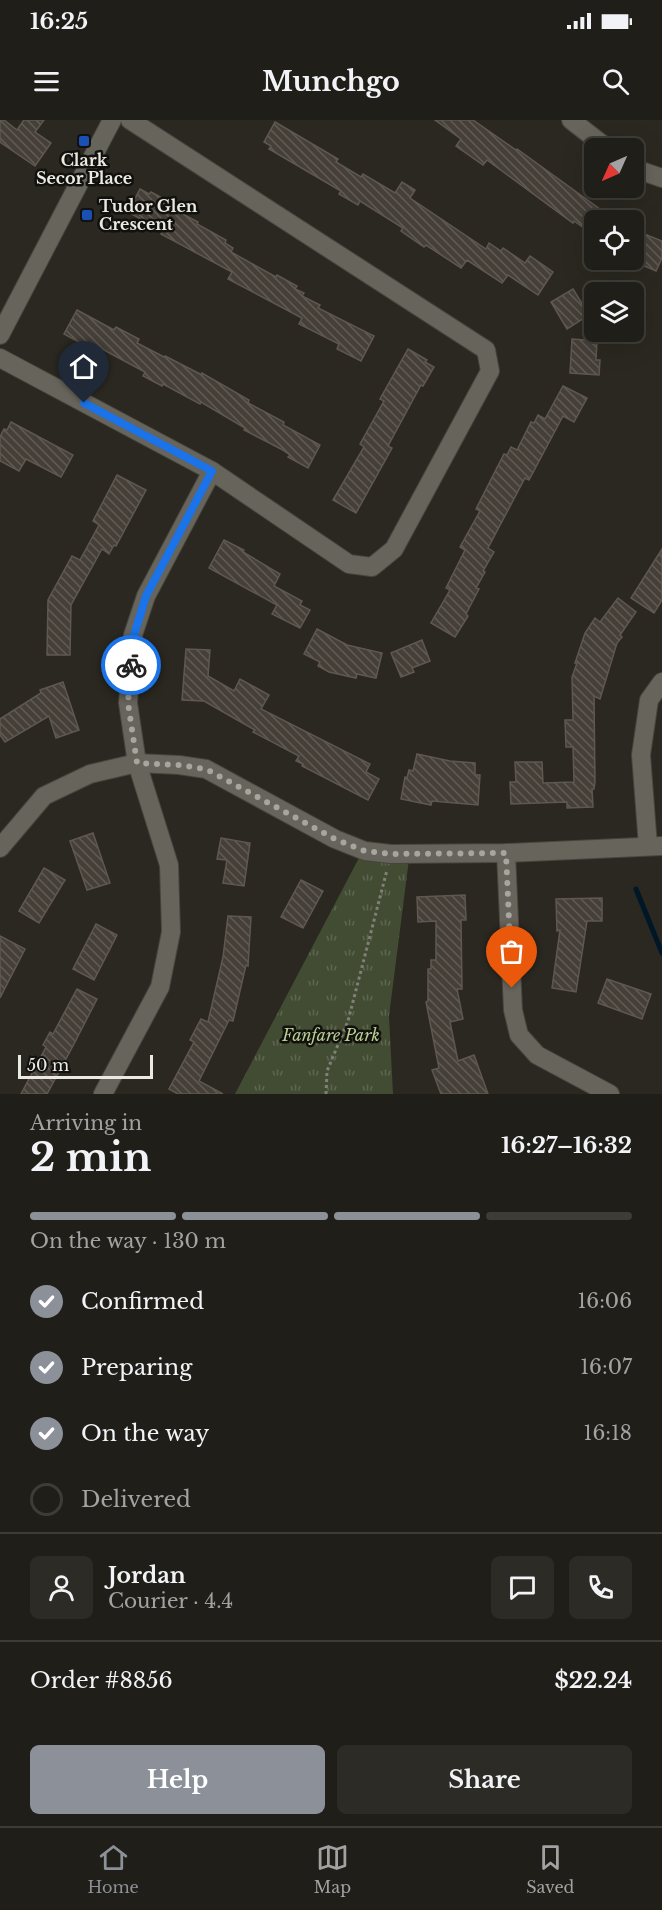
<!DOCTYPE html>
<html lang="en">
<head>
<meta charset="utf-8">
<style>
  :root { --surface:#201e18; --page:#2d2b25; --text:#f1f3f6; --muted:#a2a2a2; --line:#3d3c37; --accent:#8c9099 }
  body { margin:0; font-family:"Libre Baskerville",serif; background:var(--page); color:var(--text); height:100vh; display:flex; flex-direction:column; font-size:22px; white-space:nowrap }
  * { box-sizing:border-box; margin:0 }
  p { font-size:20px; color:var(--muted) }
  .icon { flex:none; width:33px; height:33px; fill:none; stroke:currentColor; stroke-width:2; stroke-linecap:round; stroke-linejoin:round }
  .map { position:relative; height:974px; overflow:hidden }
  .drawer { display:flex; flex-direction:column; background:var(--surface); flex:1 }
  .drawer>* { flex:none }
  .needle { width:39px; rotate:225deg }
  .controls { position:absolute; left:584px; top:18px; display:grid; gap:12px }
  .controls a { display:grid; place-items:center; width:60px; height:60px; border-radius:9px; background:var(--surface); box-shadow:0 6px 24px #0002,0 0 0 2px var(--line); font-size:30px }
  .scale { position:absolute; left:18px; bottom:15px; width:135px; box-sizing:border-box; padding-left:6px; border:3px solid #eae9e3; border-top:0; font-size:16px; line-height:21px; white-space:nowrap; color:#eae9e3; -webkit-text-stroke:4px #12110d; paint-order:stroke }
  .pin { position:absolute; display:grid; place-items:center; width:51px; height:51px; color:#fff; margin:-62px -26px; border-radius:50% 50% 50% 0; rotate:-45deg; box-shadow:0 0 6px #0007 }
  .pin .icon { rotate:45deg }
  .courier { position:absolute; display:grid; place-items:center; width:60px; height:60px; margin:-30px; border:4px solid #1a73e8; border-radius:50%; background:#fff; color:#222; box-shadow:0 2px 8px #0007 }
  .headline em { font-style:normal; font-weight:800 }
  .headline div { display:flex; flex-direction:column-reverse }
  .headline { display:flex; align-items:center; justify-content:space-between; height:102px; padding:0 30px }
  h1 { font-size:39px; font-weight:800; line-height:45px }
  .bar { display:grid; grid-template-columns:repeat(4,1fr); gap:9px 6px; align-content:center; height:72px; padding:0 30px }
  .bar i { height:8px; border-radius:4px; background:var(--line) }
  .bar .active { background:var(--accent) }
  .bar p { grid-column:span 4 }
  .line { display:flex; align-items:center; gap:15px; padding:0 30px; border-top:2px solid var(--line) }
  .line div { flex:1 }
  .round { display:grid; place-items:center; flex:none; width:63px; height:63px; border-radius:9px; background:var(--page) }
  ol { padding:0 30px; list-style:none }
  li { display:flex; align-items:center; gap:18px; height:66px }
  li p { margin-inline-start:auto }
  li .icon { padding:6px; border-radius:50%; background:var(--accent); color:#fff; stroke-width:4 }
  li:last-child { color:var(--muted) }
  li i { width:33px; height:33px; border:3px solid var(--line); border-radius:50% }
  .primary-button { display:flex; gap:12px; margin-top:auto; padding:12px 30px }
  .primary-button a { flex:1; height:69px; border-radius:9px; background:var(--accent); color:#fff; font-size:24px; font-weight:800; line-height:69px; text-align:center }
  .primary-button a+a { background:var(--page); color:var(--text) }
  .status { display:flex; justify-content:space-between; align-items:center; height:42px; padding:0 30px; background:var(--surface); direction:ltr }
  .status svg { height:16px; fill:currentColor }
  header { display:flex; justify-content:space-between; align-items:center; height:78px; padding:0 30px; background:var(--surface); font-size:27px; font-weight:800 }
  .tabs { display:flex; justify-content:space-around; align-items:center; height:84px; border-top:2px solid var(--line); background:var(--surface); font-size:16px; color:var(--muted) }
  .tabs a { display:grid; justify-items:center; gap:3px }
  .tabs .active { color:var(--accent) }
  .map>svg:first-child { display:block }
</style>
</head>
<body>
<div class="status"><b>16:25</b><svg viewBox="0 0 49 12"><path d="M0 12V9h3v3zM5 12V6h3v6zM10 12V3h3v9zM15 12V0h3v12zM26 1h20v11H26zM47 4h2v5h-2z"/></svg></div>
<header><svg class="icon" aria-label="menu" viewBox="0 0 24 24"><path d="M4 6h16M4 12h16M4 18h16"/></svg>Munchgo<svg class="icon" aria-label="search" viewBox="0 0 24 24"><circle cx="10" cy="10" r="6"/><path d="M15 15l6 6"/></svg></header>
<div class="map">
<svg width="662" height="974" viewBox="0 0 662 974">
  <defs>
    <pattern id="park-tufts" width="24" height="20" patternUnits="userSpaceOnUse" patternTransform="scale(1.5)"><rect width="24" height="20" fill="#424c33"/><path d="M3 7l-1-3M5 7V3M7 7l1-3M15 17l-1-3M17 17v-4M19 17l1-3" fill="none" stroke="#5d6650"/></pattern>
    <pattern id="building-back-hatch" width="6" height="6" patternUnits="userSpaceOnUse" patternTransform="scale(1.5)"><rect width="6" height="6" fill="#453f38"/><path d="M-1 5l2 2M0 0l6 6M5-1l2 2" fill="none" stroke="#605b55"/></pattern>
  </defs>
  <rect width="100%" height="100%" fill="#2a2820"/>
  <polygon fill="url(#park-tufts)" points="360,736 409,739 389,896 393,974 235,974"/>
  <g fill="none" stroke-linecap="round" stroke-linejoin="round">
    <polyline stroke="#001727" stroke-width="5" points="636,769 662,833"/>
  </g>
  <g fill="url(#building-back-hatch)" stroke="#5f5851" stroke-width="1.5">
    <polygon points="0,0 4,0 17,10 24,0 44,0 35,12 51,23 35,46 0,22"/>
    <polygon points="435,0 473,0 516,30 517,29 615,100 594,100 594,115 574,101 573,103 487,40 483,45 456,26 461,19"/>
    <polygon points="275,2 338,39 336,42 361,57 363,54 395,73 402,62 415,70 410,78 486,129 489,123 501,131 503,128 525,143 530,136 553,152 538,175 508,155 502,163 467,140 461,148 426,125 424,127 401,111 403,108 360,81 358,85 339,74 341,71 269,29 271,26 264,22"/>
    <polygon points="140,69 149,74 151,72 166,80 164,84 198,102 197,104 226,120 225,123 233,128 231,132 276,157 277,155 297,166 295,169 304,173 302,176 320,185 318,188 374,216 361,241 337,229 339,224 299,204 302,198 228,159 232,152 161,114 163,111 128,92"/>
    <polygon points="637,111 662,121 662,138 656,151 633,141 633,119"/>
    <polygon points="573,169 589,195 567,209 551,182"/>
    <polygon points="77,190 114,210 116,207 139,219 137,223 164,237 165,236 202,255 202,253 249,280 248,283 284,302 283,305 320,325 308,348 288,337 290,335 281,329 244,310 245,308 201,282 200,284 163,264 162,266 143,256 145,252 91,223 88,227 64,214"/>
    <polygon points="572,219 597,221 596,240 600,240 599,255 570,253"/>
    <polygon points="408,229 427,240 425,242 434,247 423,266 421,265 388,326 392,328 356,393 333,380 364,327 360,324 384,281 380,279"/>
    <polygon points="563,266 587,278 574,302 563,296 529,360 525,358 488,428 494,432 483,451 485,452 476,468 479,469 466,494 468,496 455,517 431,503 450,470 446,468 465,430 460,427 480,391 476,389 504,334 507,335 511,327 517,330 531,302 534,303 538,295 545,299"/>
    <polygon points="11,302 73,335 61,357 26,339 19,351 0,341 0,317 4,309 7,310"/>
    <polygon points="117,355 146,370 116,426 114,425 109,434 102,429 71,485 70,535 47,535 48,480 72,436 80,440 99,405 93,401"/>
    <polygon points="224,420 244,430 243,432 280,454 274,466 302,481 300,485 310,490 300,508 272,494 277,485 209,448"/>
    <polygon points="662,429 662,480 654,493 631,478"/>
    <polygon points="618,478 636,492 620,515 622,517 617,523 600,579 594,576 595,662 594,669 592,669 593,687 567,688 567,682 511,684 510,662 516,662 515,642 542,642 543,663 574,662 573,627 566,627 565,600 573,600 572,557 577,543 575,543 585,513 595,498 600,502"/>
    <polygon points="317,509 347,525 382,533 376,558 357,554 356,558 329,552 318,546 320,542 304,534"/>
    <polygon points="422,520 430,541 412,548 414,552 401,557 391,533"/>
    <polygon points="186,529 210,530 208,556 234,571 240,559 269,575 261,589 370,644 366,652 379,659 368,680 302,646 303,644 296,641 299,636 253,612 255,610 204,581 182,580"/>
    <polygon points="63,562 79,610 56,618 49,596 5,622 0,615 0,599 41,573 40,570"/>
    <polygon points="417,634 450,641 475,643 475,655 480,655 478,685 432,681 431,685 401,679 405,657 407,658 409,650 413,651"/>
    <polygon points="93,713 110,763 87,770 70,721"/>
    <polygon points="221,718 250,723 244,766 223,763 227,740 217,739"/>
    <polygon points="44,748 65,760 39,803 19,791"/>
    <polygon points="301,760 323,771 303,808 281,797"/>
    <polygon points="465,775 466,800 461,800 462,869 457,869 463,899 450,902 458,941 474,935 488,974 441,974 432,950 439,948 426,882 428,881 428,849 431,849 431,840 436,840 436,801 418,802 417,777"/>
    <polygon points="602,778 602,801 587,801 576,872 552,868 560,810 557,811 556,779"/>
    <polygon points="228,796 251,797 248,846 246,845 233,901 229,900 199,961 223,974 178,974 169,969 194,922 190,920 201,899 208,902 223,837"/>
    <polygon points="96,804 117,815 94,860 73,849"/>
    <polygon points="0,816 25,829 0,878"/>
    <polygon points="607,859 651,874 642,899 598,883"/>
    <polygon points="77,869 97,879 74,924 47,974 21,974 46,927 43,925 50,912 53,914"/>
  </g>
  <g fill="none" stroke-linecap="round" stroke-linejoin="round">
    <defs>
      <g id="minor">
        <polyline points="571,0 607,28"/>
        <polyline points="633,48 662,58"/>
        <polyline points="0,238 212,351 349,444 372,447 394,429 490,251 486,230 130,0"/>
        <polyline points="648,726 641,635 649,580 662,562"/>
        <polyline points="506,733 513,890 519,915 537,935 610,974"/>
        <polyline points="103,974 160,867 171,812 169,745 137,643 128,583 133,515 146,476 212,351"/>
      </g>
      <g id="tertiary">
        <polyline points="0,215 112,0"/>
        <polyline points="0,728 44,676 90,654 137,643 179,645 206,649 335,719 365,731 391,734 506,733 662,726"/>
      </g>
    </defs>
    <use href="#minor" stroke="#46453e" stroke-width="20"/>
    <use href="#tertiary" stroke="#46453e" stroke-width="20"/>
    <polyline stroke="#807f78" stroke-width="3" stroke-dasharray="3 3" stroke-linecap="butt" points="326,974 327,951 348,901 387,750"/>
    <use href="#minor" stroke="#66645b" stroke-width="18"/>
    <use href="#tertiary" stroke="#66645b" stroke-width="18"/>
  </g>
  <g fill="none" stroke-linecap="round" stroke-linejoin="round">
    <polyline stroke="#a7a59f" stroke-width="6" stroke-dasharray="0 10.8" points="131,545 128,583 137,643 178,645 206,649 335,719 365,731 391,734 506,733 512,868"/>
    <polyline stroke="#1a73e8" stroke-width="8" points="84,283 212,351 146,476 134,515 131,545"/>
  </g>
  <g fill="#1a4fb4" stroke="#12110d" stroke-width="2">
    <rect x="78" y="15" width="12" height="12" rx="3"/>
    <rect x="81" y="89" width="12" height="12" rx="3"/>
  </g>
  <g text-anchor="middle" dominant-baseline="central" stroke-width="5" stroke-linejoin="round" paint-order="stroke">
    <g font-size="16" font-weight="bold" fill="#eae9e3" stroke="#12110d">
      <text x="84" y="40">Clark<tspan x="84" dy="18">Secor Place</tspan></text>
      <text x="99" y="86" text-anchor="start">Tudor Glen<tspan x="99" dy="18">Crescent</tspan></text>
    </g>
    <g font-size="16" font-style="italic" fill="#b8d093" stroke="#12110d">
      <text x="331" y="915">Fanfare Park</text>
    </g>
  </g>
</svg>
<div class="controls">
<a><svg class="needle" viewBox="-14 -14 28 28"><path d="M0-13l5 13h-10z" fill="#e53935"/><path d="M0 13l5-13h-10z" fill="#a2a2a2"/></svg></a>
<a><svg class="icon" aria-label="locate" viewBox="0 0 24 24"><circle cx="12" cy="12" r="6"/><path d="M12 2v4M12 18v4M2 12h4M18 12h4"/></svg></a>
<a><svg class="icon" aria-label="layers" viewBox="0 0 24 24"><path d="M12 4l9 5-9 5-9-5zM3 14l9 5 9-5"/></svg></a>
</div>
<div class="scale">50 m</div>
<div class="pin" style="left:512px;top:868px;background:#ea580c"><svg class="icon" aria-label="bag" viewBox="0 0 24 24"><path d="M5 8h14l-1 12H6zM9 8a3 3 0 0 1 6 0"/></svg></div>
<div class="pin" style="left:84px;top:283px;background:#1f2937"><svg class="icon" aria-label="home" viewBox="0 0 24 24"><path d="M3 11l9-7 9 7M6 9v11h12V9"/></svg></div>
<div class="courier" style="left:131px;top:545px"><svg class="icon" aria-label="bike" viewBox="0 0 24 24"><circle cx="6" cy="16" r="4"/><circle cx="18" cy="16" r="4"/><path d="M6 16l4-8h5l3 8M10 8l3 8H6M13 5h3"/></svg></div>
</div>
<section class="drawer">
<div class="headline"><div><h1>2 min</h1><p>Arriving in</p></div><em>16:27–16:32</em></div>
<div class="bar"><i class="active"></i><i class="active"></i><i class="active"></i><i></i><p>On the way · 130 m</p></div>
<ol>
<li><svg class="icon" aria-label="check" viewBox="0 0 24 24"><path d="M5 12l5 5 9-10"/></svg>Confirmed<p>16:06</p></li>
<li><svg class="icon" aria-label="check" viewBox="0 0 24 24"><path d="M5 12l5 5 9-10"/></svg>Preparing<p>16:07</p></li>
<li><svg class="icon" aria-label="check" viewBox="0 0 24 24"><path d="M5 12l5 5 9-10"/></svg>On the way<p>16:18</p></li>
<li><i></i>Delivered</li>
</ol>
<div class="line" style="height:108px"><a class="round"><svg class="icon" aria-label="person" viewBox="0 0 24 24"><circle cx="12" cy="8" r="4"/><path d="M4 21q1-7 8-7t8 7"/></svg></a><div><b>Jordan</b><p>Courier · 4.4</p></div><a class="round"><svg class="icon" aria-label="chat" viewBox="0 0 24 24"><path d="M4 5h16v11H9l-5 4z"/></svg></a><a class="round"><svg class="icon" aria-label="phone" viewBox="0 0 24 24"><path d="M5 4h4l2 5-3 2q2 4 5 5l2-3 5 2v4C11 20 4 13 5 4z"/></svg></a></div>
<div class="line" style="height:78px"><div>Order #8856</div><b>$22.24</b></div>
<div class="primary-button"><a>Help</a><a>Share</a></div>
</section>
<nav class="tabs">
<a class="active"><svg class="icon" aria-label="home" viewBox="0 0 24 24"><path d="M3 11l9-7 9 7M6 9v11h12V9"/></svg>Home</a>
<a><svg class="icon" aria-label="map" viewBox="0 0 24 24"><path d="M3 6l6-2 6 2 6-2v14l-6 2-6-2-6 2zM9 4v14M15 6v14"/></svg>Map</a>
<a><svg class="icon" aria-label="saved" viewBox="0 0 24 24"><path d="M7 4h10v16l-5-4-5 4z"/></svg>Saved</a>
</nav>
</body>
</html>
